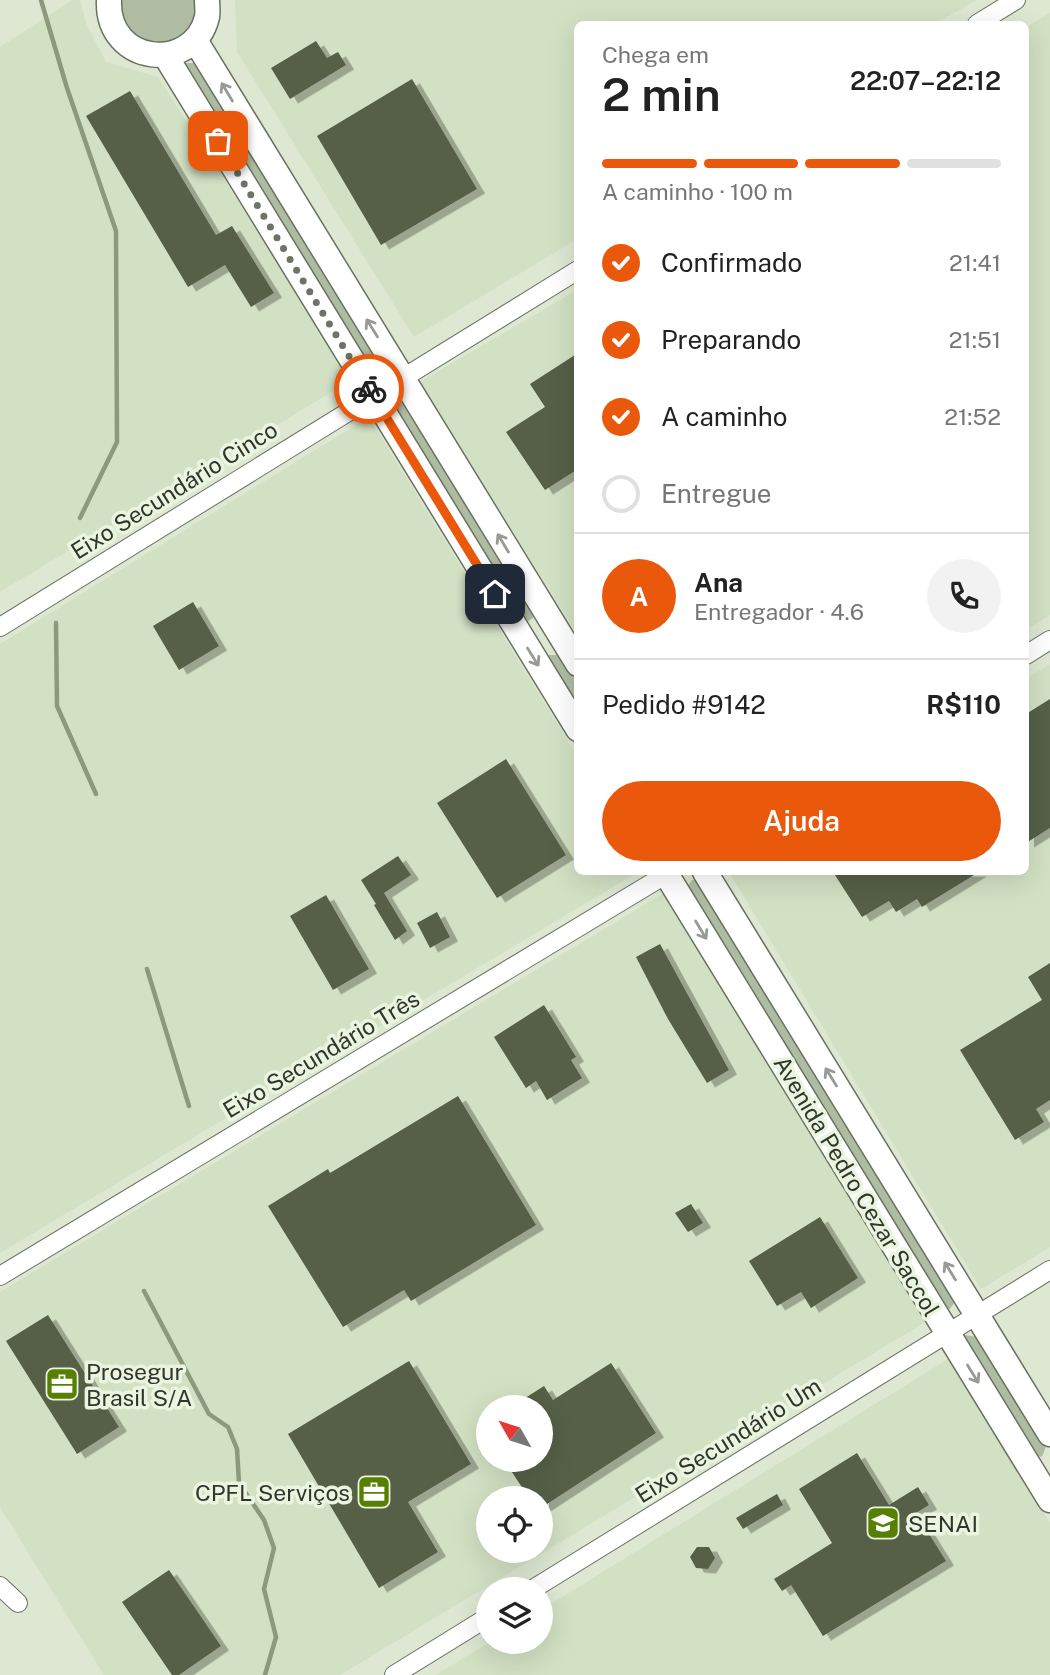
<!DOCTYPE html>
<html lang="pt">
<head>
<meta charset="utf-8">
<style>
  :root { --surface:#fff; --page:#f2f2f2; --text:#222; --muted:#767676; --line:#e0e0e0; --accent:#ea580c }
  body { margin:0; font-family:"Public Sans",sans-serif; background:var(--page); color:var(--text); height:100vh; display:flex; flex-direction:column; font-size:26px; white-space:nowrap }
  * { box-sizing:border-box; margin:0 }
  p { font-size:23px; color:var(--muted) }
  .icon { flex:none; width:38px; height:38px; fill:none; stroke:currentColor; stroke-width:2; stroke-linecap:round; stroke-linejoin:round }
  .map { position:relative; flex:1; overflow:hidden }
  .panel { position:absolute; left:574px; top:21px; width:455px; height:854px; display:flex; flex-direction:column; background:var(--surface); border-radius:10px; box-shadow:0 7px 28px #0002 }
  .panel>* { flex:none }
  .needle { width:46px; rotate:309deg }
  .controls { position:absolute; left:476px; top:1395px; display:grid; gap:14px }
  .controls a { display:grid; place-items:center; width:77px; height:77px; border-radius:50%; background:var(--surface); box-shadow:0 7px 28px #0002; font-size:35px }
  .pin { position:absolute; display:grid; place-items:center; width:60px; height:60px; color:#fff; margin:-30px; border-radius:14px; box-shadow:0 4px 10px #0006 }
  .courier { position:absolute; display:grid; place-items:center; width:70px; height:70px; margin:-35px; border:5px solid #ea580c; border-radius:50%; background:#fff; color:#222; box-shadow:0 2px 9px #0007 }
  .headline em { font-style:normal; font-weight:600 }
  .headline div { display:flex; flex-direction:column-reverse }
  .headline { display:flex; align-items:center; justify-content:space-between; height:119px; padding:0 28px }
  h1 { font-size:46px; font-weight:600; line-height:52px }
  .bar { display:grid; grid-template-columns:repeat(4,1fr); gap:10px 7px; align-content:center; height:84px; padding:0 28px }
  .bar i { height:9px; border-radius:5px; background:var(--line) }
  .bar .active { background:var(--accent) }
  .bar p { grid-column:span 4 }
  .line { display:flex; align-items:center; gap:18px; padding:0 28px; border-top:2px solid var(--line) }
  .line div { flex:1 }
  .round { display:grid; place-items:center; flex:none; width:74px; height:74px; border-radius:37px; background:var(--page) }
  ol { padding:0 28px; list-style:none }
  li { display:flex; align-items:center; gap:21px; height:77px }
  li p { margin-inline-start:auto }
  li .icon { padding:7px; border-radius:50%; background:var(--accent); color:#fff; stroke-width:4 }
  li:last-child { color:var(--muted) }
  li i { width:38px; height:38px; border:4px solid var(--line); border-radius:50% }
  .primary-button { display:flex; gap:14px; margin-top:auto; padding:14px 28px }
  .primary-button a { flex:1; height:80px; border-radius:42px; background:var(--accent); color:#fff; font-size:28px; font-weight:600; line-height:80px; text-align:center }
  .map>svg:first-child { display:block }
</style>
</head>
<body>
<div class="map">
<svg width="1050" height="1675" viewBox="0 0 1050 1675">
  <defs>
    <filter id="shadow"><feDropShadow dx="8" dy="4.5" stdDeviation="0" flood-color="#0004"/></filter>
  </defs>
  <rect width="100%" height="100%" fill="#dde7d2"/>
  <g fill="#d2e0c3" fill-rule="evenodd">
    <polygon points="72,0 80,0 86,24 106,62 158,77 353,379 0,592 0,47"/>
    <polygon points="235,0 976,0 935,24 578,24 577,239 414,337 237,52"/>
    <polygon points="1050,13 1050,615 1026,630 1026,27"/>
    <polygon points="577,290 577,634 420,382"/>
    <polygon points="369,417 577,756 578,872 638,872 0,1253 0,644"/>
    <polygon points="1050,664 1050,1247 981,1289 729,872 1026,872 1026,679"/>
    <path d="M669,890l258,431 -587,354h-236l-104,-168v-215zM488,1407h53v53h-53zM488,1498h53v52h-53z"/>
    <polygon points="950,1358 1050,1523 1050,1675 436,1675 490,1642 541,1642 541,1610"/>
  </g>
  <g fill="#b0bca2">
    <path d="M120,0h75c4,43 -55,60 -71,22 -3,-6 -3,-15 -4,-22z"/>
    <polygon points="186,63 198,63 382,365 378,374 373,377 182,70"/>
    <polygon points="402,403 409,410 531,608 533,618 525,623 389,415 395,406"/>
    <polygon points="549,655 560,655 577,683 577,715 545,663"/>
    <polygon points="692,880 701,880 951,1291 954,1303 950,1309 940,1305 687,887"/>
    <polygon points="965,1335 977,1337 1046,1446 1042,1457 1031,1454 965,1346"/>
  </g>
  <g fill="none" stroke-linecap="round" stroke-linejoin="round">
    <g stroke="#8b997c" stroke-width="4.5">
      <polyline points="41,0 67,88 116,231 117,442 80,518"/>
      <polyline points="56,623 57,706 96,794"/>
      <polyline points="147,969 189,1106"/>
      <polyline points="144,1291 209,1414 228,1427 237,1449 239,1483 264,1520 274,1548 264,1589 276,1637 265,1675"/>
    </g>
  </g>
  <g fill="#546046" filter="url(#shadow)">
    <polygon points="316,41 327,58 338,52 346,65 290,99 271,68"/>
    <polygon points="412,79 477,189 381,245 317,136"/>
    <polygon points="130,91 216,235 232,226 274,293 251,307 225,265 188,287 86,116"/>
    <polygon points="578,353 578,469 545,490 506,432 545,407 530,384"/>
    <polygon points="193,602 219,646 179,670 153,626"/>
    <polygon points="1050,699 1050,828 1026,843 1026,714"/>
    <polygon points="506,759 566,855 497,898 437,803"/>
    <polygon points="398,856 411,875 384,893 407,931 395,940 374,905 376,904 361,880"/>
    <polygon points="833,872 979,872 922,907 917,899 896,912 889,901 862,917"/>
    <polygon points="326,895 369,969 333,990 290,916"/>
    <polygon points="437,912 450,937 430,948 417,923"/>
    <polygon points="660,944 729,1070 707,1083 668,1019 636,957"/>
    <polygon points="1050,963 1050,1100 1036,1109 1044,1122 1015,1140 960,1050 1042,1000 1028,977"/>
    <polygon points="544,1005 576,1057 571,1060 582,1078 547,1100 536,1081 526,1088 494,1037"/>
    <polygon points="458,1096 536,1225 411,1301 404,1290 343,1327 268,1206 328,1169 330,1173"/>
    <polygon points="691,1204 703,1223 688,1232 675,1213"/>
    <polygon points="820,1217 858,1278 811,1308 801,1292 777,1306 749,1261"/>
    <polygon points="48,1315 119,1427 77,1454 6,1341"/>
    <polygon points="409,1361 471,1464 408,1502 438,1552 379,1588 288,1434"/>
    <polygon points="611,1363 656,1433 541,1508 541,1498 529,1498 504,1460 541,1460 541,1407 511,1407 544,1386 553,1400"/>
    <polygon points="857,1453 889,1505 918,1487 929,1505 916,1513 946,1561 823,1636 791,1585 782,1591 774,1579 832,1543 799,1489"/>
    <polygon points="777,1494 783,1505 743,1529 736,1518"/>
    <polygon points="697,1547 709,1547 715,1558 708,1569 696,1568 690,1557"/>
    <polygon points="169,1570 221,1646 179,1675 172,1675 122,1602"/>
  </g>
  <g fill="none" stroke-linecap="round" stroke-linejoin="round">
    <defs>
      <g id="street">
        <polyline points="977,24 1016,0"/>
        <polyline points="0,627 578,270"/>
        <polyline points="1026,655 1050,640"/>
        <polyline points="0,1276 670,872"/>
        <polyline points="0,1586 18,1603"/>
        <polyline points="533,1589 1050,1270"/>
        <polyline points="394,1675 488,1617"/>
      </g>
      <g id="secondary">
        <path d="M109,0c-3,65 84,74 98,17 1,-5 0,-12 0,-17"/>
        <polyline points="195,40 578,664"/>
        <polyline points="165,55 578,729"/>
        <polyline points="665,872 1050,1500"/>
        <polyline points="705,872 1050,1434"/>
      </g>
    </defs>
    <use href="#street" stroke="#69725f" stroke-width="20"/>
    <use href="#secondary" stroke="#69725f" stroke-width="27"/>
    <use href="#street" stroke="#fff" stroke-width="18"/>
    <use href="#secondary" stroke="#fff" stroke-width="24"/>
  </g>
  <defs><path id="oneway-shaft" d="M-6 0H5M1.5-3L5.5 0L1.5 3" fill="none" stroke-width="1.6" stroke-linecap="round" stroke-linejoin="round" transform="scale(1.75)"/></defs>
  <g stroke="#989a96">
    <use href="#oneway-shaft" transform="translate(227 92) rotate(-121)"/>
    <use href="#oneway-shaft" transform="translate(372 328) rotate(-122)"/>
    <use href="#oneway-shaft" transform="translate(503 543) rotate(-121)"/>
    <use href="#oneway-shaft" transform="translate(533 657) rotate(58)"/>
    <use href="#oneway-shaft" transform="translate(701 930) rotate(59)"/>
    <use href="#oneway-shaft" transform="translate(831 1077) rotate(-122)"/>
    <use href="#oneway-shaft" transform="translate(950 1271) rotate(-122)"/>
    <use href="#oneway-shaft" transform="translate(973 1374) rotate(58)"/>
  </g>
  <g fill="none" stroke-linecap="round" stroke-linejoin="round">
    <polyline stroke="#6d7367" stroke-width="7" stroke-dasharray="0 12.6" points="218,141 369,389"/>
    <polyline stroke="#ea580c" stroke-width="9" points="369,389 495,594"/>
  </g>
  <defs>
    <symbol id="office-square" viewBox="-11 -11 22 22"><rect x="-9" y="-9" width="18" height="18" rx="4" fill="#578001" stroke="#eaf5df"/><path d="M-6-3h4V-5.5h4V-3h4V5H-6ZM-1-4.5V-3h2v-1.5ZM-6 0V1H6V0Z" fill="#fff"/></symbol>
    <symbol id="university-square" viewBox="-11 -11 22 22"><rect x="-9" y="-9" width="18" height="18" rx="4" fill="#578001" stroke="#eaf5df"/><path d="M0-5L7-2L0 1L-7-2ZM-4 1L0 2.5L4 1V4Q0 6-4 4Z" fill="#fff"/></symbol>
  </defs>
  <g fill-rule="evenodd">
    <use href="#office-square" x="43" y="1365" width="38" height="38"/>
    <use href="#office-square" x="355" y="1473" width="38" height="38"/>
    <use href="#university-square" x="864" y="1504" width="38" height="38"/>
  </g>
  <g text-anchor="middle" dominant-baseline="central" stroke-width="7" stroke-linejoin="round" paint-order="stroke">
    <g font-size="23" fill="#31352d" stroke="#eaf5df">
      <text transform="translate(174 490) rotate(-32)">Eixo Secundário Cinco</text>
      <text transform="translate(321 1054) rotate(-31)">Eixo Secundário Três</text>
      <text transform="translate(857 1186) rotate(59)">Avenida Pedro Cezar Saccol</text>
      <text transform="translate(728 1440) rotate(-32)">Eixo Secundário Um</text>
    </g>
    <g font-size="23" fill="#31352d" stroke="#eaf5df" text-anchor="start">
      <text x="86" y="1371">Prosegur<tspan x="86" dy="26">Brasil S/A</tspan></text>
      <text x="350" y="1492" text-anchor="end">CPFL Serviços</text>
      <text x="908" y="1523">SENAI</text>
    </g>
  </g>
</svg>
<div class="controls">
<a><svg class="needle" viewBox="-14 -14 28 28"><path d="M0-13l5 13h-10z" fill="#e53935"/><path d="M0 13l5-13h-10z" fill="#767676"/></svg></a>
<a><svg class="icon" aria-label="locate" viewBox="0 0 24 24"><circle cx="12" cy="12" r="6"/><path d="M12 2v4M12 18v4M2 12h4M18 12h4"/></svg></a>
<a><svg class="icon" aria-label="layers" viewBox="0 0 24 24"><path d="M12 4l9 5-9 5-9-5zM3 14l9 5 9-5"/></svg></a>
</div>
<div class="pin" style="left:218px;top:141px;background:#ea580c"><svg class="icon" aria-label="bag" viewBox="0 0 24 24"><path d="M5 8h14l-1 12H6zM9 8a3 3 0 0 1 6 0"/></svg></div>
<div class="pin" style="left:495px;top:594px;background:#1f2937"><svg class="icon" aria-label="home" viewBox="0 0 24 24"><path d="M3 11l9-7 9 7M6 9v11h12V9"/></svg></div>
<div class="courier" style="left:369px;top:389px"><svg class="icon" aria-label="bike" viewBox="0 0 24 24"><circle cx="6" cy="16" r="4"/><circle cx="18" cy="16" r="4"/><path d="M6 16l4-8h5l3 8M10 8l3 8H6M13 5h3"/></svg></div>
<section class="panel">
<div class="headline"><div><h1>2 min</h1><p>Chega em</p></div><em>22:07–22:12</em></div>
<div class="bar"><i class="active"></i><i class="active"></i><i class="active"></i><i></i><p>A caminho · 100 m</p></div>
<ol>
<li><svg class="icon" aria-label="check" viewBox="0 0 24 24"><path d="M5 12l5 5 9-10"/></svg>Confirmado<p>21:41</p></li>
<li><svg class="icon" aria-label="check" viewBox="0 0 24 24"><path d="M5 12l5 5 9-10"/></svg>Preparando<p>21:51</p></li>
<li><svg class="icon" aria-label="check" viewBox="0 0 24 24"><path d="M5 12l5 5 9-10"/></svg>A caminho<p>21:52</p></li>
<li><i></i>Entregue</li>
</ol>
<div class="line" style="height:126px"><b class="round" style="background:var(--accent);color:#fff">A</b><div><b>Ana</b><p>Entregador · 4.6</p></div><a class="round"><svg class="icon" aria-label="phone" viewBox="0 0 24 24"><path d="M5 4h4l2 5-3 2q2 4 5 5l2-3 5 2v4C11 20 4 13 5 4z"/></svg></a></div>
<div class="line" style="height:91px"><div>Pedido #9142</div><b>R$110</b></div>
<div class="primary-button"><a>Ajuda</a></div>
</section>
</div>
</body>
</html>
